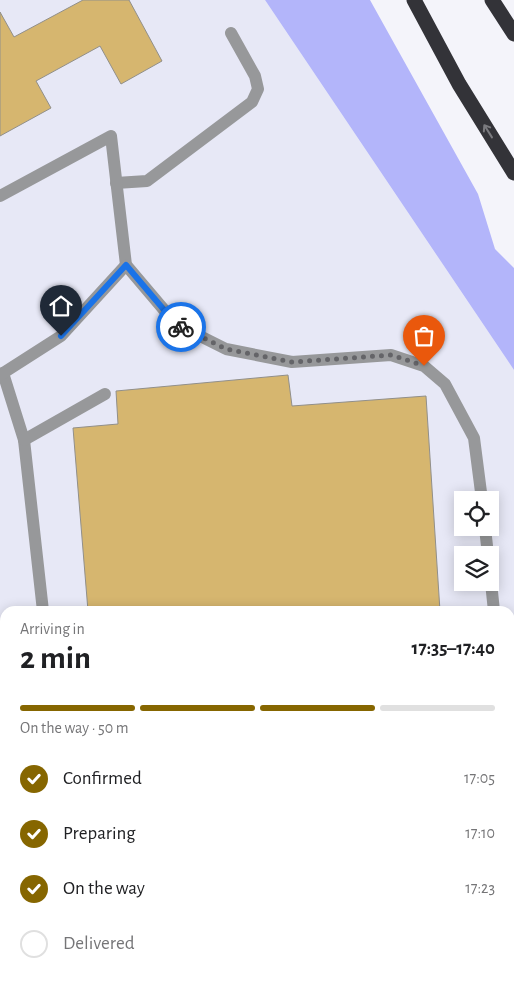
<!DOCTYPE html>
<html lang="en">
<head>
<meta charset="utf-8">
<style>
  :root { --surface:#fff; --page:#f2f2f2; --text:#202124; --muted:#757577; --line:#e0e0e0; --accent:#866600 }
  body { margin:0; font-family:"Alegreya Sans",sans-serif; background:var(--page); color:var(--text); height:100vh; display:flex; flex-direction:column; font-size:19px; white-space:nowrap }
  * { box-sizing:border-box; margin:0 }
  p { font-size:16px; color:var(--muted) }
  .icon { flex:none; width:28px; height:28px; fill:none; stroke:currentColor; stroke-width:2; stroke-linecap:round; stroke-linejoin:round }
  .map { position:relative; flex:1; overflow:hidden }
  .details { position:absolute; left:0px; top:606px; width:515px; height:376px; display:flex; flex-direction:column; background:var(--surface); border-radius:15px 15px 0 0; box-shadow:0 2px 12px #0003 }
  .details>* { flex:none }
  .fabs { position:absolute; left:454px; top:491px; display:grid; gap:10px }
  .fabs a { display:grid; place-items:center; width:45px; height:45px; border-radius:0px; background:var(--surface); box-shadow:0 2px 12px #0003; font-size:25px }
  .pin { position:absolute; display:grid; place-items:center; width:42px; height:42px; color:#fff; margin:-51px -21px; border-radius:50% 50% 50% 0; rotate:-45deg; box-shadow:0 0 5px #0007 }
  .pin .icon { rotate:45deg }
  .courier { position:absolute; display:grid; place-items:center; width:50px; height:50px; margin:-25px; border:4px solid #1a73e8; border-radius:50%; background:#fff; color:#222; box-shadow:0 1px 6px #0007 }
  .head em { font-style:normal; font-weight:600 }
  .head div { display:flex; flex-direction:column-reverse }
  .head { display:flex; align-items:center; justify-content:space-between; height:85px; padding:0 20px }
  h1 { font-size:32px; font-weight:600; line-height:38px }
  .bar { display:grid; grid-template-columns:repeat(4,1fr); gap:8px 5px; align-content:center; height:60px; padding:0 20px }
  .bar i { height:6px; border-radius:4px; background:var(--line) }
  .bar .on { background:var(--accent) }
  .bar p { grid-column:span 4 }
  ol { padding:0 20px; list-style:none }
  li { display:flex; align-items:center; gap:15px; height:55px }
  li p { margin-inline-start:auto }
  li .icon { padding:5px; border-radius:50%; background:var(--accent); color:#fff; stroke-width:4 }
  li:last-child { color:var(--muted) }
  li i { width:28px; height:28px; border:2px solid var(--line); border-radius:50% }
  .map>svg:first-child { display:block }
</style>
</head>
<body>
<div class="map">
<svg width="514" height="982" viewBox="0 0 514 982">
  <rect width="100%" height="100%" fill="#f4f4fa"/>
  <g fill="#e7e8f6" fill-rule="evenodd">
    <path d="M0,0h265l249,370v344l-4,1v-104h-505v172l-5,1zM462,500h28v28h-28zM462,555h28v27h-28z"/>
    <polygon points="510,802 514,802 514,982 0,982 0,869 5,868 5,978 510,978"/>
  </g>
  <polygon fill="#b3b5fa" points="265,0 370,0 478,194 495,249 514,268 514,370"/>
  <g fill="#d6b66f" stroke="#918f8a">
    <polygon points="83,0 129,0 162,61 121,84 100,46 36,81 51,108 0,136 0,12 14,37"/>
    <polygon points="288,375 292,406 426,396 440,611 88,611 73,428 118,424 116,391"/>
  </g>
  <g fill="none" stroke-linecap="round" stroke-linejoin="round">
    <g stroke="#97989a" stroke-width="12">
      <polyline points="116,183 147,181 252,102 258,89 255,76 231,33"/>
      <polyline points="0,196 111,136 126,265 176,324 226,349 292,362 391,355 424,366 445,384 474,438 482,500"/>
      <polyline points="3,373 24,440 43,611"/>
      <polyline points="24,440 105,394"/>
      <polyline points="485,528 488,555"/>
      <polyline points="490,573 494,611"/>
      <polyline points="510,918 514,918"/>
      <polyline points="431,978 435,982"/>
    </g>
    <g stroke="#97989a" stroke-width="12">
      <polyline points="0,375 61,336 126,265"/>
      <polyline points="206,978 206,982"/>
    </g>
    <g stroke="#333338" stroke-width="15">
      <polyline points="414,0 459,84 514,173"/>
      <polyline points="492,0 514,34"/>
    </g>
    <defs>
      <g id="rail">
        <polyline points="510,738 514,737"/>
        <polyline points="510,751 514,751"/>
        <polyline points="510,774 514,773"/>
        <polyline points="510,784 514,784"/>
        <polyline points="0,806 5,805"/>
        <polyline points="0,818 5,817"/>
        <polyline points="0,840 5,839"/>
        <polyline points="0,851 5,851"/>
      </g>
    </defs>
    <use href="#rail" stroke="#49494d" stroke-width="5.5"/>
    <use href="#rail" stroke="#fff" stroke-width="4" stroke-dasharray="11" stroke-linecap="butt"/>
  </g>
  <defs><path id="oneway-shaft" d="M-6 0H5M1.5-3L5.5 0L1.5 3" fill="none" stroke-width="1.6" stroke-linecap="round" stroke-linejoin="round" transform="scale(1.25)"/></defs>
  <use stroke="#7a7a7e" href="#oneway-shaft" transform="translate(488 131) rotate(-122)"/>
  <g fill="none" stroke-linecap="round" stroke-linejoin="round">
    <polyline stroke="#646468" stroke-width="5" stroke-dasharray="0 9" points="181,327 226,349 292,362 392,355 424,366"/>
    <polyline stroke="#1a73e8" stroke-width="6" points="61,336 126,265 176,324 181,327"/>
  </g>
</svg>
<div class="fabs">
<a><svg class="icon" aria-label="locate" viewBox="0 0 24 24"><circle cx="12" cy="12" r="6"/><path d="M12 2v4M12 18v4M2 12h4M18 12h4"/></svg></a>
<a><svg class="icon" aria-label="layers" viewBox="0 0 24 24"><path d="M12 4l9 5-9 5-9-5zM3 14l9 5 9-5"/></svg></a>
</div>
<div class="pin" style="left:424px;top:366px;background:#ea580c"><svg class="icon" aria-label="bag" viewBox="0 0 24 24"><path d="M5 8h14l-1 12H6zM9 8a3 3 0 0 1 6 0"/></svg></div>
<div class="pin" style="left:61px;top:336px;background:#1f2937"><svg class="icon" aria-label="home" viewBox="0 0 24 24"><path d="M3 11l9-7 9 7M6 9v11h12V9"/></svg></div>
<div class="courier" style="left:181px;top:327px"><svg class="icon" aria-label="bike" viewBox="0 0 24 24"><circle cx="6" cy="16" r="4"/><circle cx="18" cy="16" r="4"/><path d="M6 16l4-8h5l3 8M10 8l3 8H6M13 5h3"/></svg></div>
<section class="details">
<div class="head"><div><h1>2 min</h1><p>Arriving in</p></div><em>17:35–17:40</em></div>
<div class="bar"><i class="on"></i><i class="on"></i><i class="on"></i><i></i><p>On the way · 50 m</p></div>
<ol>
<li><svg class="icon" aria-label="check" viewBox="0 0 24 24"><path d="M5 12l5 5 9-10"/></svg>Confirmed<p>17:05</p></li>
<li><svg class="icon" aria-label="check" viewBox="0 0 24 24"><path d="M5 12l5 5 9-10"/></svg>Preparing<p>17:10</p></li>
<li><svg class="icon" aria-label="check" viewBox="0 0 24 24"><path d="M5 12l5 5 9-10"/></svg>On the way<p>17:23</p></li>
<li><i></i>Delivered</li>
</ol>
</section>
</div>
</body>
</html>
